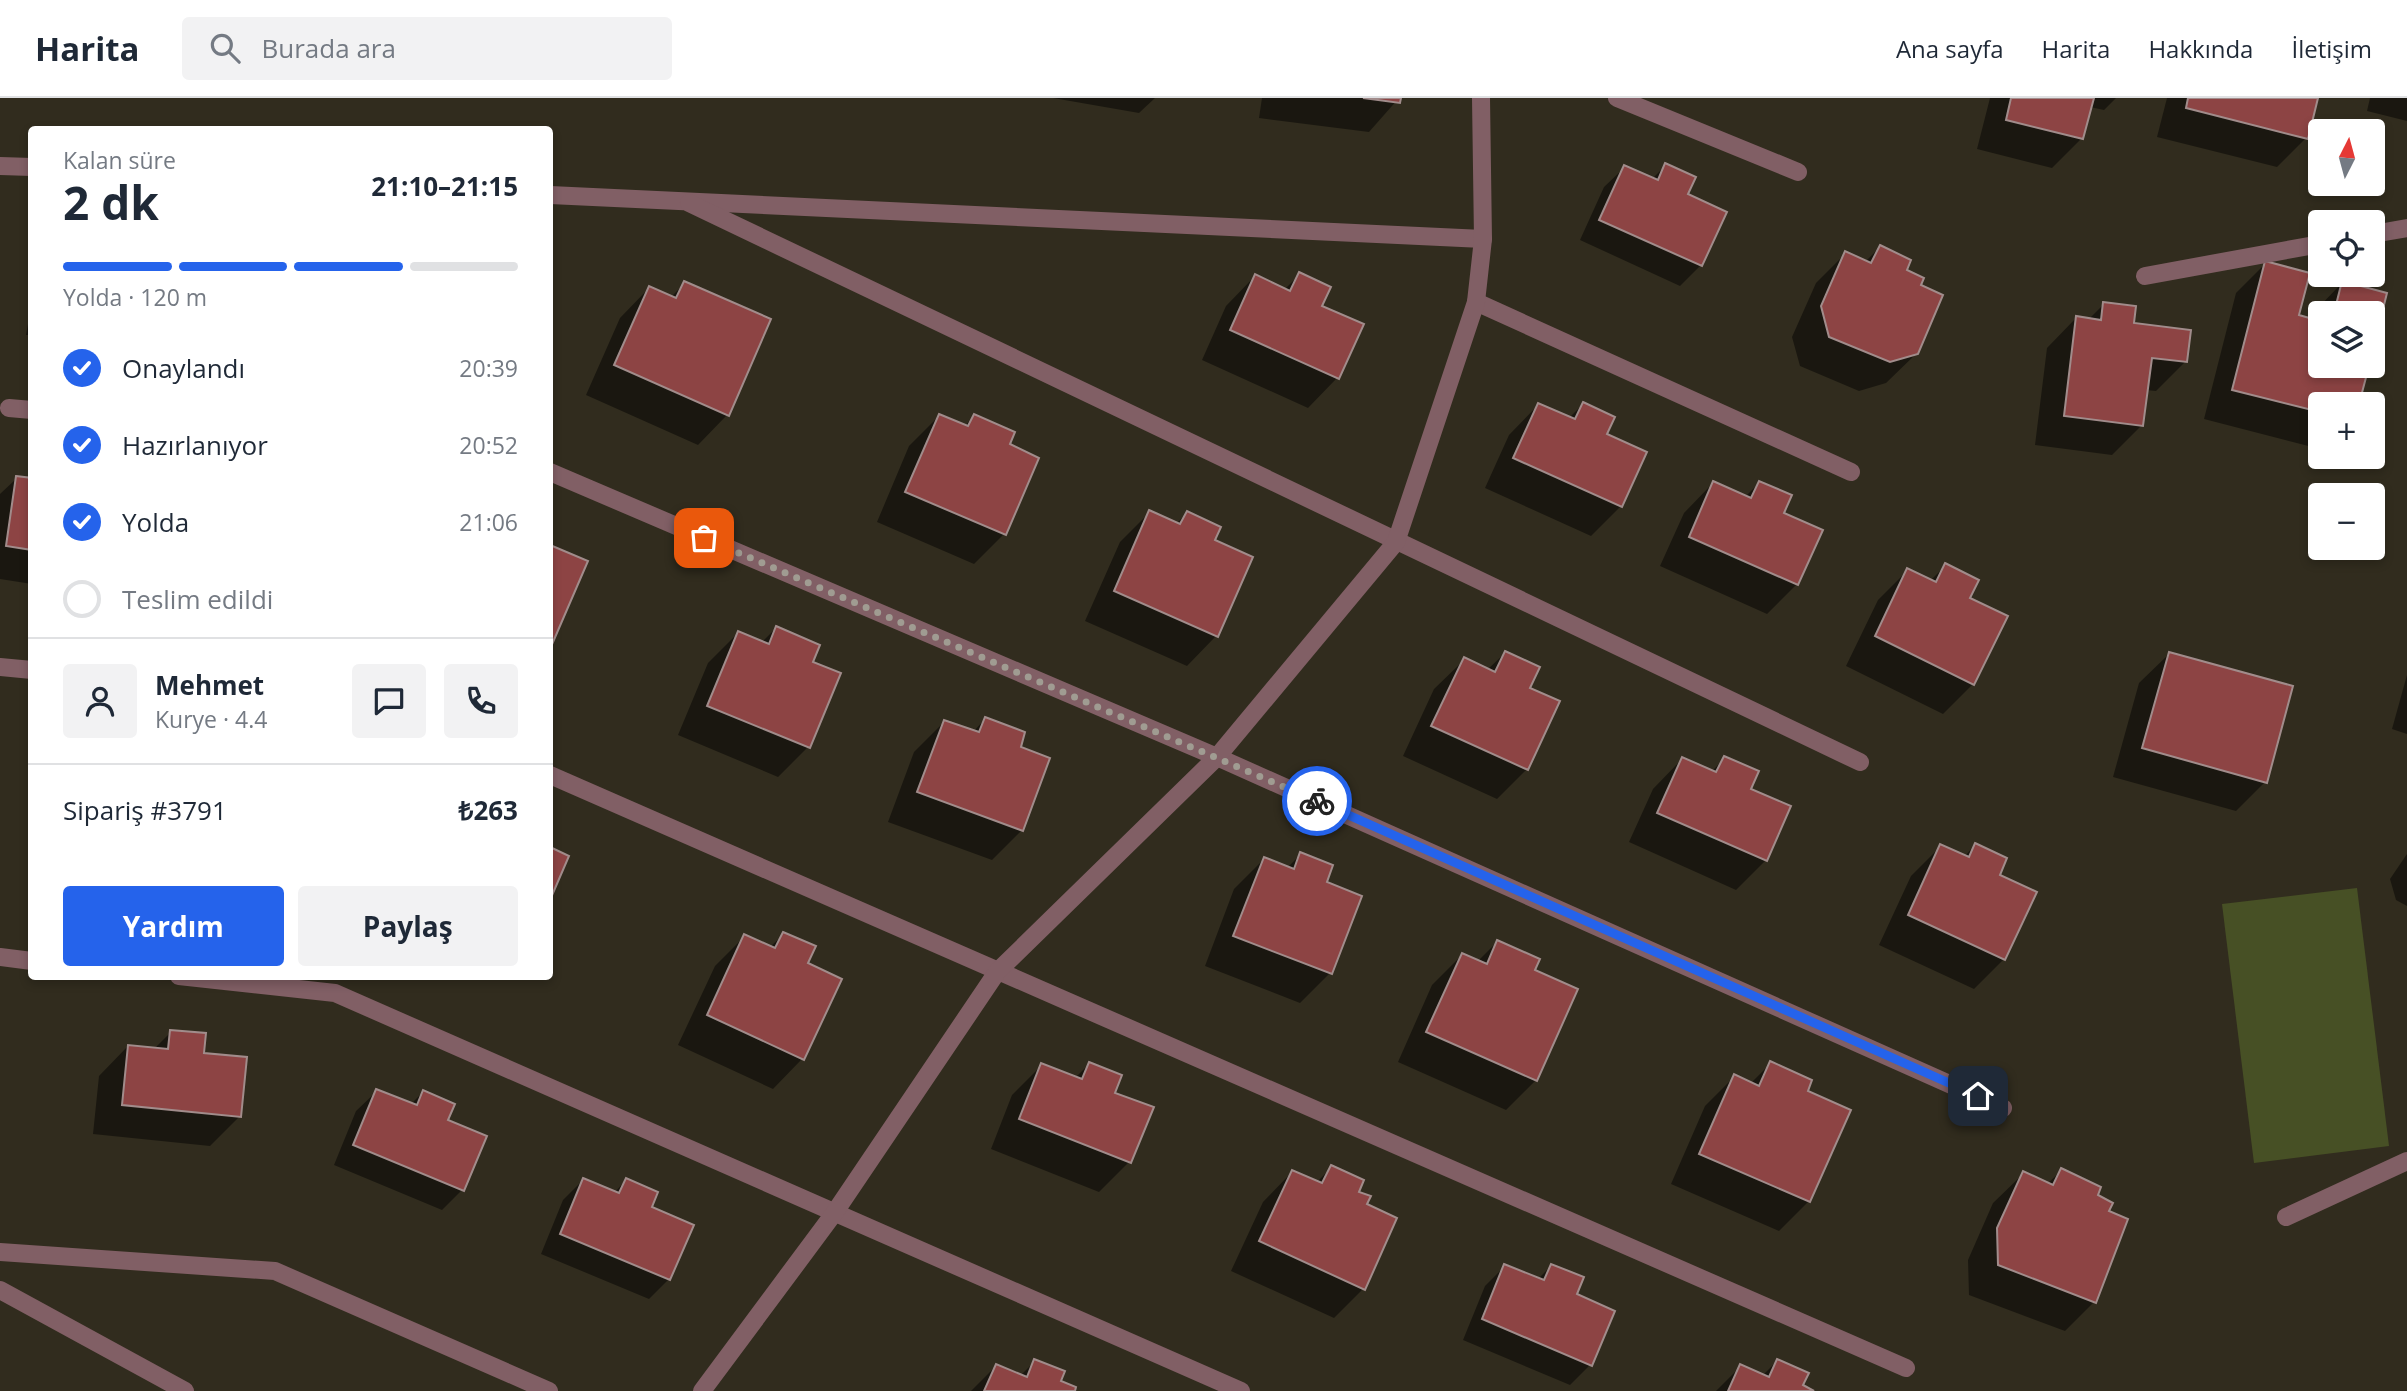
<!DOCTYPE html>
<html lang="tr">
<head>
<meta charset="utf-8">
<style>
  :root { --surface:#fff; --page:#f2f2f3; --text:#1f2937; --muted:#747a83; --line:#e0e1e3; --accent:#2563eb }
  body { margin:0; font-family:"Open Sans",sans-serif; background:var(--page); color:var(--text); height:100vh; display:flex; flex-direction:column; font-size:26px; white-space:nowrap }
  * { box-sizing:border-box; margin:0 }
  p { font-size:23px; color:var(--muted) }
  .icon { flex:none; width:38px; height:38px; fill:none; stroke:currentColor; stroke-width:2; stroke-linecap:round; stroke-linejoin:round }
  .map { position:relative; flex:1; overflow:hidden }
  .panel { position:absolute; left:28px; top:28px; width:525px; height:854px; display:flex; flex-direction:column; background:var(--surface); border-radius:7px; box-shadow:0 4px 10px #0003 }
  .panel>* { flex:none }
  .needle { width:46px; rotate:6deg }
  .fabs { position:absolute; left:2308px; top:21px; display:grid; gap:14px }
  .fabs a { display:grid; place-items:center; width:77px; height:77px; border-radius:7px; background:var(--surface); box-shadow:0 4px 10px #0003; font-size:35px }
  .pin { position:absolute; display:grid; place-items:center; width:60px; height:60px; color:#fff; margin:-30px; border-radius:14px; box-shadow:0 4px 10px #0006 }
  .courier { position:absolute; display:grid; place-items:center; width:70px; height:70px; margin:-35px; border:5px solid #2563eb; border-radius:50%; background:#fff; color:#222; box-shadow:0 2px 9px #0007 }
  .overview em { font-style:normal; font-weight:700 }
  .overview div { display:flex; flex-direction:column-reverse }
  .overview { display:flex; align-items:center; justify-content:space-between; height:119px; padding:0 35px }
  h1 { font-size:46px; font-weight:700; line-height:52px }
  .bar { display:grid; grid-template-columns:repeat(4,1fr); gap:10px 7px; align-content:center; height:84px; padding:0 35px }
  .bar i { height:9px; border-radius:5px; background:var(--line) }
  .bar .current { background:var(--accent) }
  .bar p { grid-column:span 4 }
  .line { display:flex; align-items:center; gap:18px; padding:0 35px; border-top:2px solid var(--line) }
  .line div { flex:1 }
  .round { display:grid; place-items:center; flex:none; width:74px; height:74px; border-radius:7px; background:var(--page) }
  ol { padding:0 35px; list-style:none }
  li { display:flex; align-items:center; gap:21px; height:77px }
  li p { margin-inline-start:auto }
  li .icon { padding:7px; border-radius:50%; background:var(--accent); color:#fff; stroke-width:4 }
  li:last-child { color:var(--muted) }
  li i { width:38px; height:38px; border:4px solid var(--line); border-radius:50% }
  .button { display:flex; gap:14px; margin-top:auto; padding:14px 35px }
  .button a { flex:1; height:80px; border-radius:7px; background:var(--accent); color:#fff; font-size:28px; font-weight:700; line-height:80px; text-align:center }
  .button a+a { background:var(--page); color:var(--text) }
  header { display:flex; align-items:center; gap:42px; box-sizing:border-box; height:98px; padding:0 35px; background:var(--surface); border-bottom:2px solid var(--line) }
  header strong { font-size:33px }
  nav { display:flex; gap:38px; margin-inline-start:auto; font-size:24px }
  .search { width:490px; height:63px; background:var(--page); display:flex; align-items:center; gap:18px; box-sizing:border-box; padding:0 24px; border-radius:7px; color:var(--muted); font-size:26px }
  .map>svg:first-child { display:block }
</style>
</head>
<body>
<header>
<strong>Harita</strong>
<div class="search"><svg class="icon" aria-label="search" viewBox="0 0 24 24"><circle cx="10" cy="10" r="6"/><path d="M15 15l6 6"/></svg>Burada ara</div>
<nav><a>Ana sayfa</a><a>Harita</a><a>Hakkında</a><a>İletişim</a></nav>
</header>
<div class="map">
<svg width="2407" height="1293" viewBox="0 0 2407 1293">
  <rect width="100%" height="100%" fill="#312c1e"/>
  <polygon fill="#475025" points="2357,790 2389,1048 2254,1065 2222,806"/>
  <g fill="#0007">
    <polygon points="1053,0 1155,0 1139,15"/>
    <polygon points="1262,0 1399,0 1369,34 1259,20"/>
    <polygon points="1990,0 2116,0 2104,12 2090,9 2082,40 2052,70 1977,51"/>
    <polygon points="2167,0 2317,0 2306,40 2277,69 2157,39"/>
    <polygon points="2370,0 2407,0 2407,23 2367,13"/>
    <polygon points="1666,67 1686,97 1725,115 1701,167 1680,188 1580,142 1604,89 1625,69 1652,81"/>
    <polygon points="1880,149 1919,188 1917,255 1886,285 1859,293 1800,268 1792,239 1816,185 1846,155 1865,164"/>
    <polygon points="2266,165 2297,218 2311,222 2313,215 2342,185 2385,196 2373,244 2373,215 2320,215 2320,268 2367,268 2357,306 2320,306 2320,351 2204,321 2236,195"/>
    <polygon points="1299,177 1320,209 1337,280 1308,310 1202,262 1226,208 1255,178 1284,192"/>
    <polygon points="685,185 727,317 698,347 586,297 620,220 649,190 670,200"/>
    <polygon points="32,204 32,237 26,237"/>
    <polygon points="2104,206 2186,263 2156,293 2146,292 2142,327 2112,357 2035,347 2047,250 2076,220 2088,222"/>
    <polygon points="1583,306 1605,337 1621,408 1591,438 1485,390 1509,337 1538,307 1569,320"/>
    <polygon points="939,318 964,329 974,318 1008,347 1004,436 974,466 877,424 909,348"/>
    <polygon points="17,380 32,382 32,486 0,481 0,396"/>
    <polygon points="1713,385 1745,399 1759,385 1782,416 1797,486 1767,516 1660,468 1684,415"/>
    <polygon points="1150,414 1176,426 1187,415 1213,443 1216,538 1187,568 1085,523 1120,444"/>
    <polygon points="550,448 586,464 550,546"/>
    <polygon points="1945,468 1968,501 1973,586 1943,616 1846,568 1878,502 1908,472 1930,483"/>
    <polygon points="776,530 811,565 808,649 778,679 678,637 708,565 738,535 761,545"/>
    <polygon points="1505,555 1527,671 1497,701 1403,658 1434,591 1464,562 1487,572"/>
    <polygon points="2169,556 2265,684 2236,713 2113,679 2139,585"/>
    <polygon points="2407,577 2407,636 2392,631"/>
    <polygon points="985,621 1022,732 992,762 888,724 914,654 944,624 973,634"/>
    <polygon points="1725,660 1749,692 1766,762 1736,792 1629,744 1653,691 1682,661 1711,674"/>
    <polygon points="1975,747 1997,778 2004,861 1974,891 1879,847 1911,778 1941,748 1964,759"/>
    <polygon points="1301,756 1325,785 1330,875 1300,905 1205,868 1234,791 1264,761 1287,770"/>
    <polygon points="2407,756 2407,808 2396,802 2390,781"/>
    <polygon points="784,836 805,866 802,961 773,991 678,947 715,868 745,838 770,849"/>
    <polygon points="1497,844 1536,982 1506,1012 1398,964 1432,887 1462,857 1477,864"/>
    <polygon points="171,934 203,956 240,1018 210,1048 93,1036 99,978 128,948 154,951"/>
    <polygon points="1089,966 1112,996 1151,1011 1129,1064 1099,1094 991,1051 1012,997 1042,967 1075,980"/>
    <polygon points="1770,966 1805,994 1848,1013 1809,1103 1779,1133 1671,1086 1705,1008 1734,979 1750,986"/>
    <polygon points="377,993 410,1007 423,994 446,1023 462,1092 442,1112 334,1067 356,1013"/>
    <polygon points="1332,1069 1365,1107 1363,1191 1334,1220 1231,1173 1263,1104 1292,1074 1316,1085"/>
    <polygon points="2061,1073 2095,1098 2107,1114 2094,1204 2065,1233 1969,1197 1968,1162 1993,1105 2023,1076 2047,1086"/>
    <polygon points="583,1082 614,1095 626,1082 669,1181 649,1201 541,1156 563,1102"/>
    <polygon points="1505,1168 1537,1182 1551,1168 1590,1267 1570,1287 1463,1242 1485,1188"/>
    <polygon points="1035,1263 1073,1293 971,1293 996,1268 1020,1278"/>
    <polygon points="1777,1263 1800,1288 1810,1293 1716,1293 1741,1268 1762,1278"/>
  </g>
  <g fill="#8d4444" stroke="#a18c8b" stroke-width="2">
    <polygon points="1363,0 1401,0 1400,5"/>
    <polygon points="2011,0 2094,0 2083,41 2006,22"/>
    <polygon points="2188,0 2318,0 2308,41 2186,10"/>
    <polygon points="1665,65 1696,79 1688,96 1727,114 1702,168 1599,122 1624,67 1658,82"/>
    <polygon points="1880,147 1911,162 1907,172 1924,180 1921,187 1943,197 1918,256 1890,264 1829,239 1821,208 1845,153 1871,165"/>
    <polygon points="2265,163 2310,175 2299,217 2320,223 2320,268 2369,268 2359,306 2320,306 2320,314 2232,292"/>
    <polygon points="1299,174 1331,189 1322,208 1364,226 1339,281 1230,232 1255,176 1290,193"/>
    <polygon points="684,183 771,221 729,318 614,267 649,188 676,200"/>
    <polygon points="2342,183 2387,195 2373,251 2373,215 2334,215"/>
    <polygon points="2103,204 2136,208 2134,225 2191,232 2187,264 2152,260 2143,328 2064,318 2076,218 2101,222"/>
    <polygon points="1583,304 1615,319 1607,336 1647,354 1622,409 1513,360 1538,305 1575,321"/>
    <polygon points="939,316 968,328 974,316 1015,334 1010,346 1039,360 1006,437 905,394"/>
    <polygon points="16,378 32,380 32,452 6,448"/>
    <polygon points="1713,383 1751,400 1759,383 1792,397 1784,415 1823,432 1798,487 1689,439"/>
    <polygon points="1149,412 1180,426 1187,413 1221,429 1215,442 1253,459 1218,539 1114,493"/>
    <polygon points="550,447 588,463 550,551"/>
    <polygon points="1945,465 1979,482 1970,500 2008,518 1974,587 1875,538 1907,470 1936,484"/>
    <polygon points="776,528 820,547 813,564 841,575 810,650 707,608 738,533 769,546"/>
    <polygon points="1505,553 1540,569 1530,590 1560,603 1528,672 1431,628 1464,559 1495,574"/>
    <polygon points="2169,554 2293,588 2267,685 2142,650"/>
    <polygon points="985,619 1025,634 1021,649 1050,660 1023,733 917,694 944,622 979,634"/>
    <polygon points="1724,658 1759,673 1751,691 1791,708 1767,763 1657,715 1682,659 1716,674"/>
    <polygon points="1975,745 2007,760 2000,777 2037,794 2005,862 1908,817 1940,746 1969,759"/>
    <polygon points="550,749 569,758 550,802"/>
    <polygon points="1300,754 1333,767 1327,784 1362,798 1332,876 1233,838 1264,759 1294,771"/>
    <polygon points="783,834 816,848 808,865 842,881 804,962 707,917 744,836 775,850"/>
    <polygon points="1497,842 1540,861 1535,872 1578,891 1537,983 1426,934 1462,855 1487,866"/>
    <polygon points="170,932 206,935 204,955 247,959 241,1019 122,1007 128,947 168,951"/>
    <polygon points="1770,963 1812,982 1808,993 1851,1012 1810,1104 1699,1056 1734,976 1759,988"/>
    <polygon points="1089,964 1122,977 1115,995 1154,1009 1131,1065 1019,1021 1041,965 1082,981"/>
    <polygon points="376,991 417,1007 423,992 455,1006 448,1022 487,1038 464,1093 353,1047"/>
    <polygon points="1331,1067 1364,1082 1359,1094 1371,1098 1367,1106 1397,1120 1365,1192 1259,1143 1292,1072 1322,1085"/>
    <polygon points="2061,1070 2101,1089 2098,1097 2113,1105 2109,1113 2128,1121 2096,1205 1998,1167 1997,1130 2023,1073 2053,1087"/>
    <polygon points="583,1080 619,1095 626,1080 658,1094 652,1109 694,1127 670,1182 560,1136"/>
    <polygon points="1504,1166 1544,1182 1551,1166 1584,1179 1577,1196 1615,1213 1592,1268 1482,1221"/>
    <polygon points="1034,1261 1065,1273 1061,1283 1076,1289 1075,1293 984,1293 996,1266 1027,1279"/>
    <polygon points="1777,1261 1809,1275 1803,1287 1814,1293 1728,1293 1740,1266 1769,1279"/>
  </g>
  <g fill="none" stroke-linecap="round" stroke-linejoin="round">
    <g stroke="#815f65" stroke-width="18">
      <polyline points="1617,0 1798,74"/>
      <polyline points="0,68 32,69"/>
      <polyline points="550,97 1483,141"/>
      <polyline points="689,105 1860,664"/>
      <polyline points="2373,136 2407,130"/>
      <polyline points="2145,178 2320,146"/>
      <polyline points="1476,204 1851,374"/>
      <polyline points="9,310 32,312"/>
      <polyline points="550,374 1217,659 2003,1010"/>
      <polyline points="0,569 32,572"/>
      <polyline points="550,677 1906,1270"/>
      <polyline points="0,859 32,863"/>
      <polyline points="179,878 335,895 1241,1293"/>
      <polyline points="2286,1119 2407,1063"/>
      <polyline points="0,1154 275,1173 549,1293"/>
      <polyline points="0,1192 185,1293"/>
      <polyline points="702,1293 835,1114 997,874 1217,659 1396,444 1476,204 1483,141 1481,0"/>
    </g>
  </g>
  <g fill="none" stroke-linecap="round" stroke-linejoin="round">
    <polyline stroke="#a09c92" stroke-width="7" stroke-dasharray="0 12.6" points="704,440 1317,703"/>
    <polyline stroke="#2563eb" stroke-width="9" points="1317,703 1978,998"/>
  </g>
</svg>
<div class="fabs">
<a><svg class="needle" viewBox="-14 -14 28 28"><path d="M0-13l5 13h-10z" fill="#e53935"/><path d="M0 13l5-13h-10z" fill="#747a83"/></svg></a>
<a><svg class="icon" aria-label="locate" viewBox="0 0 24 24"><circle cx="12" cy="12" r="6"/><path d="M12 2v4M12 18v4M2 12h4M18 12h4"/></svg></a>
<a><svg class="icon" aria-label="layers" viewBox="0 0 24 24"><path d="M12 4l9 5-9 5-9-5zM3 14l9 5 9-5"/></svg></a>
<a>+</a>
<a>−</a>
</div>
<div class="pin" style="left:704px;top:440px;background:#ea580c"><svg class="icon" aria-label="bag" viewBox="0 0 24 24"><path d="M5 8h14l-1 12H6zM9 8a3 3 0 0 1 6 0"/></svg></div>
<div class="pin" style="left:1978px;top:998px;background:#1f2937"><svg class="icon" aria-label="home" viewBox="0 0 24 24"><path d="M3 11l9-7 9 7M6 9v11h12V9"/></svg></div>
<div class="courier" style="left:1317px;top:703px"><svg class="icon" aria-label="bike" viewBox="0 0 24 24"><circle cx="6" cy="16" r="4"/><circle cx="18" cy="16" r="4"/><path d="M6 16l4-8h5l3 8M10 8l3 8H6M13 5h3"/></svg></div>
<section class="panel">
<div class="overview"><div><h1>2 dk</h1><p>Kalan süre</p></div><em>21:10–21:15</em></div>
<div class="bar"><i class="current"></i><i class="current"></i><i class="current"></i><i></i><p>Yolda · 120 m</p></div>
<ol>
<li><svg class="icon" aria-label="check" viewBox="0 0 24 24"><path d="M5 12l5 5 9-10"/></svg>Onaylandı<p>20:39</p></li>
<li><svg class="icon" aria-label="check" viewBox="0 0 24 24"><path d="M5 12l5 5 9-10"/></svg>Hazırlanıyor<p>20:52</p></li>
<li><svg class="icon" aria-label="check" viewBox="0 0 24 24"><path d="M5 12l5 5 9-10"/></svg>Yolda<p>21:06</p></li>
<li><i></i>Teslim edildi</li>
</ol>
<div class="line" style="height:126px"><a class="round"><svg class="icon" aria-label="person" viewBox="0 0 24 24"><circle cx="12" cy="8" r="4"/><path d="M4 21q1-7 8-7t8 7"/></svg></a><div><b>Mehmet</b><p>Kurye · 4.4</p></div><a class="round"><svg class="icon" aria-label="chat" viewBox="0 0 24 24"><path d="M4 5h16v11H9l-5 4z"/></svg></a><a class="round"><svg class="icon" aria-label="phone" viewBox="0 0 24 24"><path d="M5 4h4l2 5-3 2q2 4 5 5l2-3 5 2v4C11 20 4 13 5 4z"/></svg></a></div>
<div class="line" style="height:91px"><div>Sipariş #3791</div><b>₺263</b></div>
<div class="button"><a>Yardım</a><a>Paylaş</a></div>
</section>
</div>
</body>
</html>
